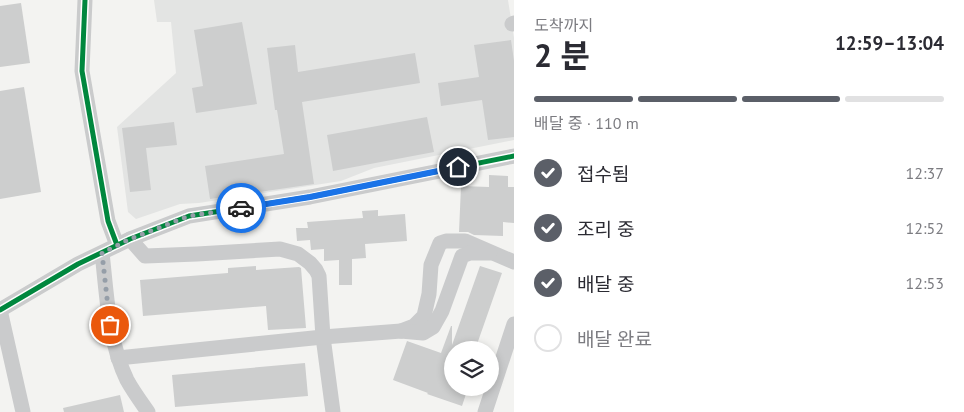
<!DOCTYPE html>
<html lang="ko">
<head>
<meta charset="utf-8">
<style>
  :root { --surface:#fff; --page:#f7f7f7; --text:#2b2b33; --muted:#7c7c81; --line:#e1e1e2; --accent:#5b5f68 }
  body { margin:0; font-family:"PT Sans","Noto Sans KR",sans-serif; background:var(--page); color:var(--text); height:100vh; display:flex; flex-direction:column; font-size:19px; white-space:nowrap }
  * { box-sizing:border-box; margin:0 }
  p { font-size:16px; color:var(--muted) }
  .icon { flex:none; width:28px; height:28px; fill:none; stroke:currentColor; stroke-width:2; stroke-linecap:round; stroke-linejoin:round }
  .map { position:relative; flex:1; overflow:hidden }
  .sheet { display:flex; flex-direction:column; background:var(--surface); width:450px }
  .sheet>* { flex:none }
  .tools { position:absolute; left:444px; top:341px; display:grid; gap:10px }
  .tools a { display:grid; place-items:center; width:55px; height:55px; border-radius:50%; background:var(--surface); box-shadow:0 2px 8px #0003; font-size:25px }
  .pin { position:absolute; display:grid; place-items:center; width:42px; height:42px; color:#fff; margin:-21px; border:2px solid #fff; border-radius:50%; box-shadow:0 1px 5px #0007 }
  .courier { position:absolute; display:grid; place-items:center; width:50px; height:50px; margin:-25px; border:4px solid #1a73e8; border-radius:50%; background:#fff; color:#222; box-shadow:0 1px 6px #0007 }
  .summary em { font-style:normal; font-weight:700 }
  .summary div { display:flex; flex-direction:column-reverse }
  .summary { display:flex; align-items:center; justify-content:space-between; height:85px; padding:0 20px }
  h1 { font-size:32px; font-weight:700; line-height:38px }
  .bar { display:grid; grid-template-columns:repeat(4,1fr); gap:8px 5px; align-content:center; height:60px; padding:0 20px }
  .bar i { height:6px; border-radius:4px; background:var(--line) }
  .bar .active { background:var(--accent) }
  .bar p { grid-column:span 4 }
  ol { padding:0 20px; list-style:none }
  li { display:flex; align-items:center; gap:15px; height:55px }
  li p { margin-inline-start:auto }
  li .icon { padding:5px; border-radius:50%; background:var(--accent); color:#fff; stroke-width:4 }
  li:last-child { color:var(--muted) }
  li i { width:28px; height:28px; border:2px solid var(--line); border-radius:50% }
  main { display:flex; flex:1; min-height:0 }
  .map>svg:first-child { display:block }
</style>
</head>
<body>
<main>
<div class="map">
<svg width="514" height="412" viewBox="0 0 514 412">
  <rect width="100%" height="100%" fill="#f3f3f1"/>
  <polygon fill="#e3e4e3" points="154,0 508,0 514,38 514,140 374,168 341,181 199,203 180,204 136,219 128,212 117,127 176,73 171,22 157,22"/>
  <g fill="#cdcece">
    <polygon points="21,3 30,63 0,67 0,6"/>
    <polygon points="242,22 257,104 196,113 192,88 203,86 194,30"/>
    <polygon points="511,40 514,61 514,137 488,140 482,100 441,106 438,83 479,77 474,45"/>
    <polygon points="295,45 298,72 415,53 420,83 302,102 314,184 210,199 205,166 284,154 277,110 275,110 267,48"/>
    <polygon points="24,87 41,192 0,199 0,91"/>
    <polygon points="427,117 434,152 333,171 327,135"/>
    <polygon points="174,122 177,145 146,148 151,190 130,192 122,128"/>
    <polygon points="489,175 508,176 508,187 514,187 514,223 503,222 503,236 474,235 468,232 459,232 461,186 489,187"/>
    <polygon points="378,210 378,216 405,214 407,241 365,244 366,258 352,259 352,285 339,285 339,260 324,261 324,249 311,250 310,240 297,241 296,228 308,228 307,222 363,218 362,211"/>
    <polygon points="256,266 256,270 299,267 301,268 306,328 268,330 266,306 143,316 140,280 228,273 228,268"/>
    <polygon points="480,266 502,273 475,350 452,350 452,388 468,388 462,406 427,394 428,393 393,380 407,341 441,353 451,326 452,326 452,345"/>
    <polygon points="305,363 308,396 175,407 172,375"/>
    <polygon points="120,395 124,412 64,412 63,408"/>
  </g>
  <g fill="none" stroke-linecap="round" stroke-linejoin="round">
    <g stroke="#cacbcc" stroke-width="15">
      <polyline points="85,0 82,71 108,221 117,245"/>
      <polyline points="512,24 514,23"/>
      <polyline points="130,239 145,256 197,254 280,249 298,254 310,263 316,270 319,276 323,337 333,412"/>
      <path d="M102,253c5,43 6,87 25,127 6,11 14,22 21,32"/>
      <polyline points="0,310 78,264 130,239 189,216 310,197 514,156"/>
      <polyline points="0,310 23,412"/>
      <polyline points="401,331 414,326 424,316 429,294 431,265 440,243 446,241 465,241 514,262"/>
      <polyline points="118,358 323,337 401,331 423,333 433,327 442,311 462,256 470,253 490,253"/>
      <polyline points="485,412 514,324"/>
    </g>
    <defs>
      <g id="cycleway">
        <polyline points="85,0 82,71 108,221 117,245"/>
        <polyline points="0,310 78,264 130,239 189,216 310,197 514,156"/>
      </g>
    </defs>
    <use href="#cycleway" stroke="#fff" stroke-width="8"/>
    <use href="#cycleway" stroke="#00873e" stroke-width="5"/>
  </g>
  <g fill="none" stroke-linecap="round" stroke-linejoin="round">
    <polyline stroke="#959ea8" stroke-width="5" stroke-dasharray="0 9" points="110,325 102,253 130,239 189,216 241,208"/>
    <polyline stroke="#1a73e8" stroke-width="6" points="241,208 310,197 458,167"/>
  </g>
</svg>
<div class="tools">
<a><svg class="icon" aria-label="layers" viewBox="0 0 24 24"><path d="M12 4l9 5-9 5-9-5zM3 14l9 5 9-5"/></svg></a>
</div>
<div class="pin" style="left:110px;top:325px;background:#ea580c"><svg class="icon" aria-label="bag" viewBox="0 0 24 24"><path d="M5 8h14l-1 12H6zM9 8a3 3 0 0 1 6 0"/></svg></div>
<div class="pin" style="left:458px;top:167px;background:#1f2937"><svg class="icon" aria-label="home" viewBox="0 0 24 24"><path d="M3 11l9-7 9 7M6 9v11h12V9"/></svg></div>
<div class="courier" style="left:241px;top:208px"><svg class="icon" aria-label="car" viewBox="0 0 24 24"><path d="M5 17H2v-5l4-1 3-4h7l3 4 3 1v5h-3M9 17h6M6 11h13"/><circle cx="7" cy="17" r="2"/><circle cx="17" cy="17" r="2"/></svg></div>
</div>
<section class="sheet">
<div class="summary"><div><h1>2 분</h1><p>도착까지</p></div><em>12:59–13:04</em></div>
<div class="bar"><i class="active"></i><i class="active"></i><i class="active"></i><i></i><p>배달 중 · 110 m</p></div>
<ol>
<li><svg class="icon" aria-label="check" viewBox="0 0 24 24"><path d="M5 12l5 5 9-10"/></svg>접수됨<p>12:37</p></li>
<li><svg class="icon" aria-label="check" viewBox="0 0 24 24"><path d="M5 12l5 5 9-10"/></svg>조리 중<p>12:52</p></li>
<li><svg class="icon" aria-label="check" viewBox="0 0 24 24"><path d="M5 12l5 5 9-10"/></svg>배달 중<p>12:53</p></li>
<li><i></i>배달 완료</li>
</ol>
</section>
</main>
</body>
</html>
